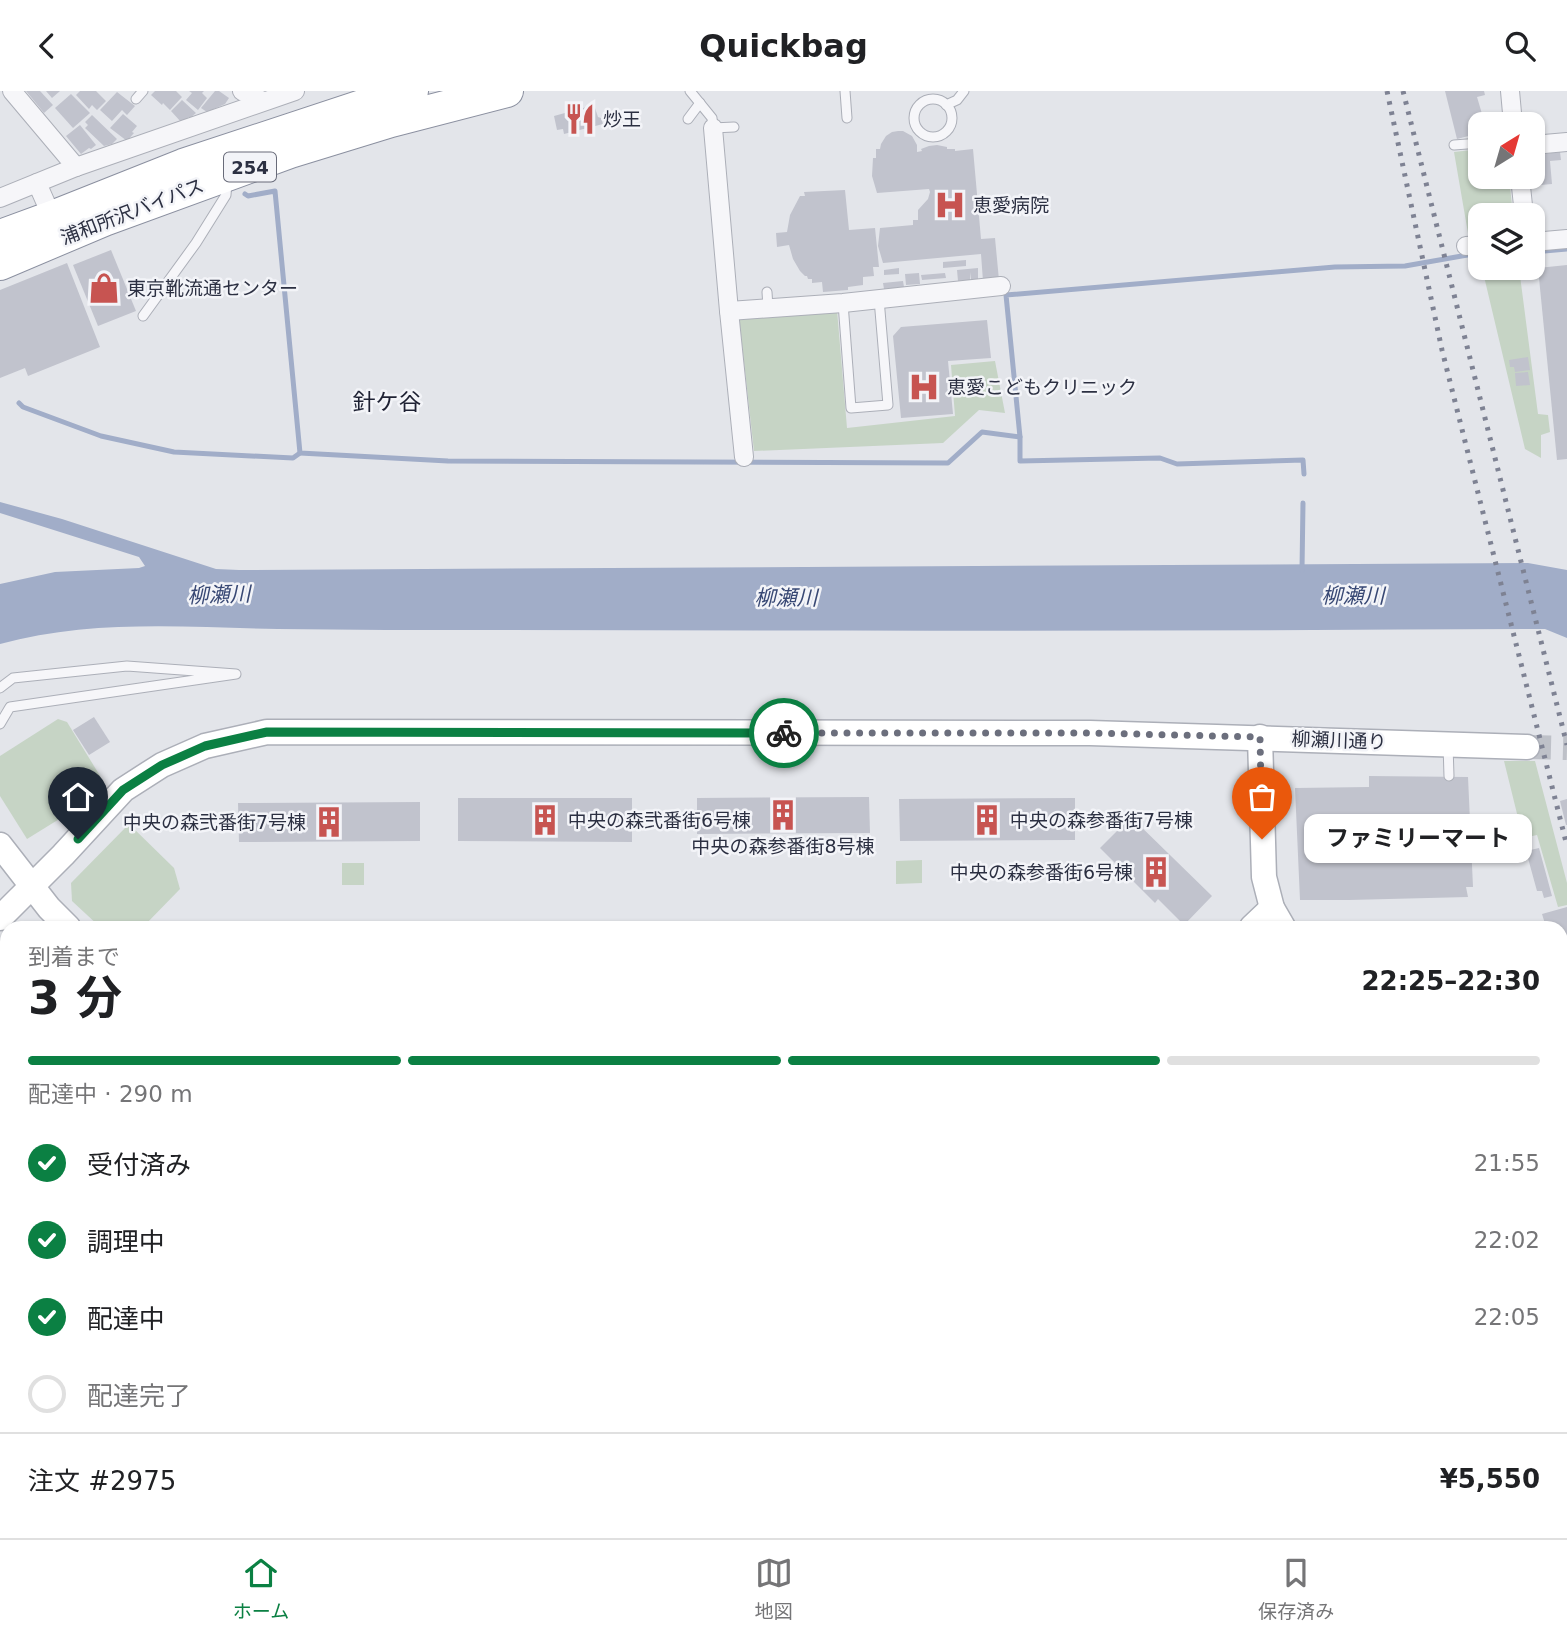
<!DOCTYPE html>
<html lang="ja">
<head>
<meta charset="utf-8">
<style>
  :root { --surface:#fff; --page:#f6f6f6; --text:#202124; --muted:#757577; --line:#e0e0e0; --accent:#0b8043 }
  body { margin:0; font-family:"DejaVu Sans","Noto Sans JP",sans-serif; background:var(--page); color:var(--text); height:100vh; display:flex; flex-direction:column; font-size:26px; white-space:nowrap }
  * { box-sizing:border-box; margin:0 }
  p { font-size:23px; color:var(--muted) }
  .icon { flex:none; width:38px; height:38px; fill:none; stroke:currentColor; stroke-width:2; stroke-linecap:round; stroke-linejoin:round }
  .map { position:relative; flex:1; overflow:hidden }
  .drawer { position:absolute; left:0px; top:830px; width:1568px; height:618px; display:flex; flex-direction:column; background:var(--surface); border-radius:21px 21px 0 0; box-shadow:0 2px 5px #0004 }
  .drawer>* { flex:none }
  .needle { width:46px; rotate:37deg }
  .buttons { position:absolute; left:1468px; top:21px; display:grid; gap:14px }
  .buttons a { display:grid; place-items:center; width:77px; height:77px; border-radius:14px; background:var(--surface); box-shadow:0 2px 5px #0004; font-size:35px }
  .pin { position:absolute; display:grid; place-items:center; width:60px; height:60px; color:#fff; margin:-72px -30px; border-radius:50% 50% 50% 0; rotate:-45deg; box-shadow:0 0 7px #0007 }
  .pin .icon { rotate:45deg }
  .courier { position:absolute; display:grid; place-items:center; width:70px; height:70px; margin:-35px; border:5px solid #0b8043; border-radius:50%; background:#fff; color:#222; box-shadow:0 2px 9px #0007 }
  .bubble { position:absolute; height:49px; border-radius:14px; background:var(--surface); box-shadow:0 2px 5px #0004; font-size:23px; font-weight:700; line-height:49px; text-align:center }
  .headline em { font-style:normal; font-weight:700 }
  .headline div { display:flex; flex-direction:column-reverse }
  .headline { display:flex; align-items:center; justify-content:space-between; height:119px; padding:0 28px }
  h1 { font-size:46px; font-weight:700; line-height:52px }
  .bar { display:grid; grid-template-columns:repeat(4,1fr); gap:10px 7px; align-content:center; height:84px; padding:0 28px }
  .bar i { height:9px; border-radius:5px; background:var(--line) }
  .bar .on { background:var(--accent) }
  .bar p { grid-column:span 4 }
  .line { display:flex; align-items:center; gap:18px; padding:0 28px; border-top:2px solid var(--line) }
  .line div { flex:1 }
  ol { padding:0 28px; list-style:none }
  li { display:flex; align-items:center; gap:21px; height:77px }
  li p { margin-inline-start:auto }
  li .icon { padding:7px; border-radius:50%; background:var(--accent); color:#fff; stroke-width:4 }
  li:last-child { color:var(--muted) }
  li i { width:38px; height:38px; border:4px solid var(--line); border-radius:50% }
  header { display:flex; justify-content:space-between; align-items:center; height:91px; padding:0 28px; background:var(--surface); font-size:32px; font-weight:700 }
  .tab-bar { display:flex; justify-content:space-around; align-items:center; height:98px; border-top:2px solid var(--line); background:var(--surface); font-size:19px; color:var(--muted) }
  .tab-bar a { display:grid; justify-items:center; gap:4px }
  .tab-bar .on { color:var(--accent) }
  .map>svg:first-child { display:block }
</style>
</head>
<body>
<header><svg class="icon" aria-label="back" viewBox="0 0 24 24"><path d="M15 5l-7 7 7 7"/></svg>Quickbag<svg class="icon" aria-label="search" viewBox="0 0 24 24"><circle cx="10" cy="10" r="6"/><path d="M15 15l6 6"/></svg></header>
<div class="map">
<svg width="1567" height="1447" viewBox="0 0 1567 1447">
  <rect width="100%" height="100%" fill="#e3e5ea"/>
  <g fill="#d5d7df">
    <polygon points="874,1440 1024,1440 1024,1447 757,1447 757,1444"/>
    <polygon points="1066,1440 1309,1440 1312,1443 1312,1447 1059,1447"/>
  </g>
  <g fill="#c6d4c5">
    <polygon points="1480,58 1480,86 1509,86 1513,124 1480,124 1480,146 1469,148 1454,61"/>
    <polygon points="1482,177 1519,177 1538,323 1548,324 1550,341 1541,344 1541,367 1525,358"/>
    <polygon points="837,219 847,337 955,325 951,274 995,270 1005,322 979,319 943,352 754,360 739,226"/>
    <polygon points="58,628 67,631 105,693 103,701 27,748 0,705 0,665"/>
    <polygon points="1504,670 1535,670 1567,792 1567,814 1558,816 1537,744 1523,747"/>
    <polygon points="129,733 174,777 180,798 143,836 100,836 72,810 71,792"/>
    <polygon points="922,769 922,792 896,793 896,770"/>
    <rect x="342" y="772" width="22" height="22"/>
  </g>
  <path fill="#a1adc8" d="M0,411l62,17 154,50 23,1 1289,-7 39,7v68l-22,-9c-350,2 -699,2 -1049,1 -73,0 -145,0 -218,-1 -93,-2 -188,-10 -278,15v-60l55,-12 84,-4 6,-2 -6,-9 -139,-44z"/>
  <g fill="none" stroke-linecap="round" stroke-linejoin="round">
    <g stroke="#a1adc8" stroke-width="5">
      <polyline points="245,103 248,105 275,100 300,362 448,370 948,372 982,341 1020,346 1006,204 1335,176 1405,175 1473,163"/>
      <polyline points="1533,161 1567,158"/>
      <polyline points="19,312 23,316 101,345 174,361 293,367 300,362"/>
      <polyline points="1020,346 1020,370 1160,367 1177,373 1303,369 1304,383"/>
      <polyline points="1302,479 1303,412"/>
    </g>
  </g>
  <g fill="#c1c3cd">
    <polygon points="26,0 40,0 53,14 44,22"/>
    <polygon points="46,0 60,0 52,7"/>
    <polygon points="80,0 96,0 106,10 97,19 92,14 89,18 76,4"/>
    <polygon points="155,0 176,0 182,6 170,19 163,12 162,14 151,4"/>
    <polygon points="189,0 204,0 202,2 207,7 198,19 186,9 192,2"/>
    <polygon points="215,0 219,0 229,7 225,13 207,21 201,17"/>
    <polygon points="1445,0 1484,0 1485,4 1477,6 1485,33 1480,33 1480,42 1457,48"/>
    <polygon points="117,1 135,15 127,24 122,19 112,30 100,19"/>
    <polygon points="71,3 90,22 73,37 55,17"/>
    <polygon points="182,9 196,22 190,27 189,26 181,31 171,20"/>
    <polygon points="594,14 598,26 601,27 603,33 564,43 563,38 557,39 554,25"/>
    <polygon points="123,23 137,35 132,41 134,42 127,50 110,37"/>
    <polygon points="92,24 117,48 112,53 104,55 85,37 88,34 85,31"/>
    <polygon points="80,34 96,54 91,58 89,57 81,63 66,45"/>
    <polygon points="898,40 903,40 912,45 917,54 917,61 922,60 921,58 929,55 937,54 947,56 947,58 955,58 955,60 973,58 981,148 995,147 999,189 983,190 981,163 883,172 878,155 880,137 913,134 913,129 918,129 918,119 928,108 930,101 929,98 877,102 872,85 873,67 876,67 876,58 880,58 881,53 886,45 892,41"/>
    <polygon points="1560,61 1561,69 1550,70 1552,93 1529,95 1528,86 1533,86 1533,64"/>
    <polygon points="845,99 849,139 875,137 879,176 873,176 874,185 863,186 863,194 848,196 848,199 823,201 822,191 812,192 812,188 808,188 807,185 805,185 800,180 793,168 789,154 777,156 776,142 787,141 790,124 800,105 805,105 804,101"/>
    <polygon points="111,159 136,220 98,235 73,174"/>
    <polygon points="966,169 966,175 943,177 943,171"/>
    <polygon points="67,172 100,256 28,285 25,277 0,287 0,199"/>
    <polygon points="1567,174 1567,368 1557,369 1538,177"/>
    <polygon points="899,177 899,183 884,184 884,179"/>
    <polygon points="978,177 978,188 971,189 970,181 970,189 958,190 957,179"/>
    <polygon points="919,182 920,193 906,194 905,183"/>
    <polygon points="945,182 946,187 922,189 921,184"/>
    <polygon points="903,190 904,196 884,198 883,192"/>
    <polygon points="987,229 991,267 948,270 953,323 901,327 893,245 901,236"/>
    <polygon points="1528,266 1530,279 1515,281 1514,276 1510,276 1509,269"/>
    <polygon points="1528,281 1530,294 1516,295 1515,282"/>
    <polygon points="94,626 110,651 89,664 73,639"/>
    <polygon points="1369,685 1468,686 1473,796 1466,796 1468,806 1349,809 1300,809 1295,697 1369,696"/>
    <polygon points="869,706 870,742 697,743 697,707"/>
    <polygon points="458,707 632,707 632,751 458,750"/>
    <polygon points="1075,707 1075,749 900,750 899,708"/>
    <polygon points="1567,708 1567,734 1566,734 1560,710"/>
    <polygon points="420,711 420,750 239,751 238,712"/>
    <polygon points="1131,726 1212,805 1184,834 1158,808 1155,812 1100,757"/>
    <polygon points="1539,757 1552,805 1544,807 1542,800 1537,800 1526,760"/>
    <polygon points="1567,816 1567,868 1561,870 1561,836 1546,836 1542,823"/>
    <rect x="0" y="940" width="7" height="35"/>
    <rect x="0" y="1073" width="7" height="32"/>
    <rect x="1561" y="1162" width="6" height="29"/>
    <rect x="0" y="1172" width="7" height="23"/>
    <rect x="1561" y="1254" width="6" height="23"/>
    <rect x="0" y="1255" width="7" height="22"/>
    <rect x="0" y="1338" width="7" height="23"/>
  </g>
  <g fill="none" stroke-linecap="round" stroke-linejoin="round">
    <polyline stroke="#bec1c8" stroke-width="24" stroke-dasharray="24 12" stroke-linecap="butt" points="1527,656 1567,657"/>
    <defs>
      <g id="lane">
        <polyline points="690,0 712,27 713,37 734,36"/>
        <polyline points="845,0 847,27"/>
        <polyline points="136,8 143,0"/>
        <circle cx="933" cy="27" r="19"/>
        <polyline points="946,14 957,9 964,0"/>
        <polyline points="688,28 700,12"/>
        <polyline points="1454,54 1480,52"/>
        <polyline points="767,201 768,217"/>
        <polyline points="843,212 851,317 888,314 879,208"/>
        <polyline points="143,225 196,152 226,104 227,92"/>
        <polyline points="0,597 13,587 127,575 236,583 10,616 0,633"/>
        <polyline points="1448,654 1449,685"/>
        <polyline points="1561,1004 1567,1004"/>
      </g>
      <g id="street">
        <polyline points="12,0 76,76"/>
        <polyline points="242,0 263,10"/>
        <polyline points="1510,0 1513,33"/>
        <polyline points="713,37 729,220 744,366"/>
        <polyline points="1533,54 1567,51"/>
        <polyline points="1520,86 1524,124"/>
        <polyline points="37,92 52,126"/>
        <polyline points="0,107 76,76 295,0"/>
        <polyline points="1533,151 1567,148"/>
        <polyline points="1466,155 1480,154"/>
        <polyline points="729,220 843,212 1001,195"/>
        <polyline points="1561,983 1567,982"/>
        <polyline points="450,1440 450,1447"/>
        <polyline points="1330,1440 1330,1447"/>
      </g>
      <g id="secondary">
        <polyline points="1260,646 1264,786 1272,817 1283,836"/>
        <polyline points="0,754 49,817 68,836"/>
        <polyline points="0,827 63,764 123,699 162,674 205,655 267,641 1090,642 1527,656"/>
        <polyline points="1252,836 1272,817"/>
        <polyline points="1561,950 1567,960"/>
        <polyline points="1561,1416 1567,1416"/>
        <polyline points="0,1430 7,1429"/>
      </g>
      <g id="highway">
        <polyline points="0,145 52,126 183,74 386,7 412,0"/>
        <polyline points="0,173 104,129 290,61 391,30 507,0"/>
      </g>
    </defs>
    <use href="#lane" stroke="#acafb8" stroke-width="11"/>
    <use href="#street" stroke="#acafb8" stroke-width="20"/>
    <use href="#secondary" stroke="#acafb8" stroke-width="27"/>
    <use href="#highway" stroke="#8b90a0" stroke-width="34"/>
    <use href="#lane" stroke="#f6f6f9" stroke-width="9"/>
    <use href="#street" stroke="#f6f6f9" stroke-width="18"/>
    <use href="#secondary" stroke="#fff" stroke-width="24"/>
    <use href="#highway" stroke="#fff" stroke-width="32"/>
    <g stroke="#7e8293" stroke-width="5" stroke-dasharray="3.5 7" stroke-linecap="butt">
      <polyline points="1387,0 1442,259 1567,755"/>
      <polyline points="1403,0 1567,654"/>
    </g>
  </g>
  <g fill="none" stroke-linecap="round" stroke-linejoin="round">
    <polyline stroke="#6c6f7d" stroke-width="7" stroke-dasharray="0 12.6" points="784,642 1090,642 1260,646 1262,748"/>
    <polyline stroke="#0b8043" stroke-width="9" points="78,748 123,699 162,674 205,655 267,641 784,642"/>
  </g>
  <defs>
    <symbol id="restaurant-bare" viewBox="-9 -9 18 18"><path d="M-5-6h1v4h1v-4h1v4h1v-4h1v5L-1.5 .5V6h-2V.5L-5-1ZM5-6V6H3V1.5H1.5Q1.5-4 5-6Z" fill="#c75451" stroke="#f3f4f8" stroke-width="2.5" paint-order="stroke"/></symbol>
    <symbol id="hospital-bare" viewBox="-9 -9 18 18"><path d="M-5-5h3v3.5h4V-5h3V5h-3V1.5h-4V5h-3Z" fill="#c75451" stroke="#f3f4f8" stroke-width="2.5" paint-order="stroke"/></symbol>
    <symbol id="shop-bare" viewBox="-9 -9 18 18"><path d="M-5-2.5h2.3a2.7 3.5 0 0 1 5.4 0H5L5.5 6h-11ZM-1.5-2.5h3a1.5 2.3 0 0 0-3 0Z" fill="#c75451" stroke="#f3f4f8" stroke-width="2.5" paint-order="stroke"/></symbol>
    <symbol id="building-bare" viewBox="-9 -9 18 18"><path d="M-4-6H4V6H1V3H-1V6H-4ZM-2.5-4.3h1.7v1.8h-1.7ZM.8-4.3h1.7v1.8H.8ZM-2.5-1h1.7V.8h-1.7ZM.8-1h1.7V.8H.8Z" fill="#c75451" stroke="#f3f4f8" stroke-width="2.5" paint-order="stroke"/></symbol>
  </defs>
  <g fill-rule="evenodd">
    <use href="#restaurant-bare" x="558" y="6" width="44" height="44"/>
    <use href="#hospital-bare" x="928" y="92" width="44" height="44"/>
    <use href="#shop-bare" x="82" y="175" width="44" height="44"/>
    <use href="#hospital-bare" x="902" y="274" width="44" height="44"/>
    <use href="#building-bare" x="761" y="702" width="44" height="44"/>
    <use href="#building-bare" x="523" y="707" width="44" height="44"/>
    <use href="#building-bare" x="965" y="707" width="44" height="44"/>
    <use href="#building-bare" x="307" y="709" width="44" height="44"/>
    <use href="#building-bare" x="1134" y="759" width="44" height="44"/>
  </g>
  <g text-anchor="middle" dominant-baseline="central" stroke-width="5" stroke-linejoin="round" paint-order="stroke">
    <rect fill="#f3f4f8" stroke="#686b79" stroke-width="2" x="224" y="61.5" width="52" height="29" rx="5"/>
    <g font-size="18" font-weight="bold" fill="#2c3042">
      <text x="250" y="76">254</text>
    </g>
    <g font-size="19" fill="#2c3042" stroke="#f3f4f8" text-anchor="start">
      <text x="603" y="28">炒王</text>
      <text x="973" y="114">恵愛病院</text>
      <text x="127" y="197">東京靴流通センター</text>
      <text x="947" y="296">恵愛こどもクリニック</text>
      <text x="568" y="729">中央の森弐番街6号棟</text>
      <text x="1010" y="729">中央の森参番街7号棟</text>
      <text x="306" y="731" text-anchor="end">中央の森弐番街7号棟</text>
      <text x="783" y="755" text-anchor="middle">中央の森参番街8号棟</text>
      <text x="1133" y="781" text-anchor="end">中央の森参番街6号棟</text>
    </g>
    <g font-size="19" fill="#2c3042" stroke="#f3f4f8">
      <text transform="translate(132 120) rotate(-21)">浦和所沢バイパス</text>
      <text transform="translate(1339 649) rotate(2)">柳瀬川通り</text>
    </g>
    <g font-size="21" font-style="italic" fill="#384874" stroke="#f3f4f8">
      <text transform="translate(219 504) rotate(-2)">柳瀬川</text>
      <text x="1353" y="505">柳瀬川</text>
      <text x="786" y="507">柳瀬川</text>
    </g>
    <g font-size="23" fill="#1e2133" stroke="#f3f4f8">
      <text x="387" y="311">針ケ谷</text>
    </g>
  </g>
</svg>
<div class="buttons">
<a><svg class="needle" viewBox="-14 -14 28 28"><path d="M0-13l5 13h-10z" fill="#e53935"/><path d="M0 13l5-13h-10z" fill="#757577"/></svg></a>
<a><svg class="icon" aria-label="layers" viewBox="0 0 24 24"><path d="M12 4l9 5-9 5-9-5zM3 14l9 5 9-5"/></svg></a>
</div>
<div class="pin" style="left:1262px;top:748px;background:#ea580c"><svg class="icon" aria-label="bag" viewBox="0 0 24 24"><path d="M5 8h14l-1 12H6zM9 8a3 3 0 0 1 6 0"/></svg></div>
<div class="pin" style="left:78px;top:748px;background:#1f2937"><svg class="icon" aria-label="home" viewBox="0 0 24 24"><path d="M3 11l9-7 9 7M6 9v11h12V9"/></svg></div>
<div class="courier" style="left:784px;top:642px"><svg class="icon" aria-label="bike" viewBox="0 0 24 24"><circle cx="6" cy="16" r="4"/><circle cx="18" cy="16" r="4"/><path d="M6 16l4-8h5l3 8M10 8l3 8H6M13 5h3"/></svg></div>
<div class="bubble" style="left:1304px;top:723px;width:228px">ファミリーマート</div>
<section class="drawer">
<div class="headline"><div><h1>3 分</h1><p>到着まで</p></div><em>22:25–22:30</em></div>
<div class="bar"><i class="on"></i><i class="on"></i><i class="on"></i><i></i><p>配達中 · 290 m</p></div>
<ol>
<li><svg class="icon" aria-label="check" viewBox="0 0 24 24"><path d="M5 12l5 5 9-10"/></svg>受付済み<p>21:55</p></li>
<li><svg class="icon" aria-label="check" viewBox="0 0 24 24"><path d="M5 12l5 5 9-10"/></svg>調理中<p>22:02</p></li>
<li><svg class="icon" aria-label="check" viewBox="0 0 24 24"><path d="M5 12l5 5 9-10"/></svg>配達中<p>22:05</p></li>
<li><i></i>配達完了</li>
</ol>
<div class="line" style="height:91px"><div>注文 #2975</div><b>¥5,550</b></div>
</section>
</div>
<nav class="tab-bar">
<a class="on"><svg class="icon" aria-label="home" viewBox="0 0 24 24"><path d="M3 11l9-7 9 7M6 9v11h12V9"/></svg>ホーム</a>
<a><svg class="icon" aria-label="map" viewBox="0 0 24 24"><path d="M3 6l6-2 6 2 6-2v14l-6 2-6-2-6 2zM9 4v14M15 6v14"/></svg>地図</a>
<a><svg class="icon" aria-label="saved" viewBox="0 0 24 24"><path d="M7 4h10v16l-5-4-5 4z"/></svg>保存済み</a>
</nav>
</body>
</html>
